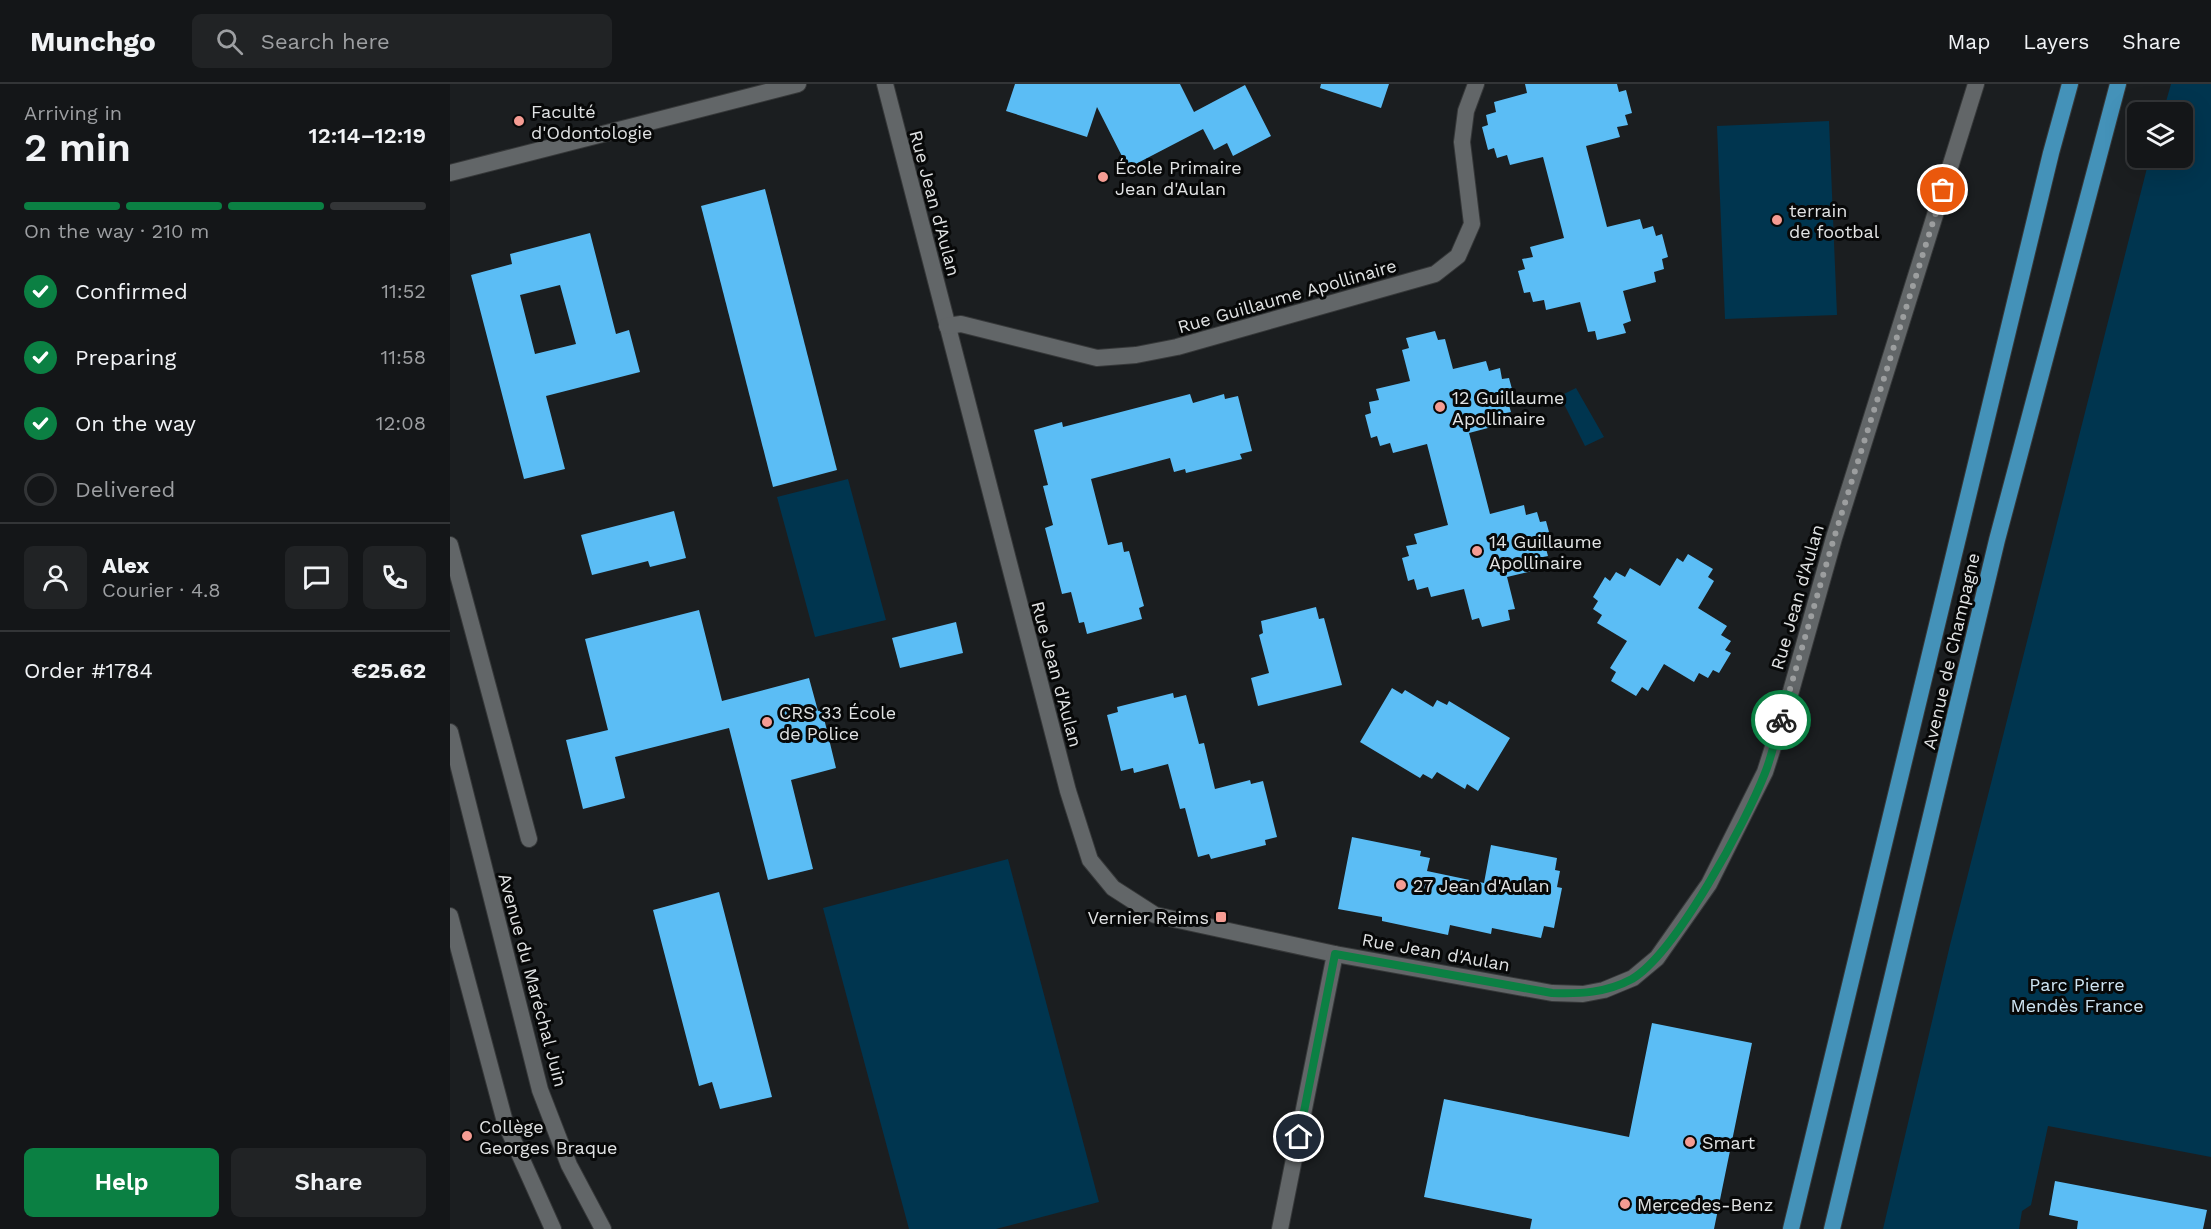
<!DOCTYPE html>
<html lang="en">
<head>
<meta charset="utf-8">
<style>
  :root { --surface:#141618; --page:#212325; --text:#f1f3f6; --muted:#9d9fa2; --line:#333537; --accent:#0b8043 }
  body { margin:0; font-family:"Work Sans",sans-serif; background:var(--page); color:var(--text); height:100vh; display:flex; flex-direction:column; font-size:22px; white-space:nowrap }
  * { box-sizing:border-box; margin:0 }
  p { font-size:20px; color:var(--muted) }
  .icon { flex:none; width:33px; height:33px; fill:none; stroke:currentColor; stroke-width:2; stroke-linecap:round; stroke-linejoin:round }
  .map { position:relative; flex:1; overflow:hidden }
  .details { display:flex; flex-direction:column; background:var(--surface); width:450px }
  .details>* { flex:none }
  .controls { position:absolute; left:1677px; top:18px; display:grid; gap:12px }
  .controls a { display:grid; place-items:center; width:66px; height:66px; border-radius:9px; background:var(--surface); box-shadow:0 6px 24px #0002,0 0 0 2px var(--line); font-size:30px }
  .pin { position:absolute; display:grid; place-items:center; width:51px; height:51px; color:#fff; margin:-26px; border:3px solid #fff; border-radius:50%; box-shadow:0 2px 6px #0007 }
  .courier { position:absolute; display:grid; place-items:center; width:60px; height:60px; margin:-30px; border:4px solid #0b8043; border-radius:50%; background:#fff; color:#222; box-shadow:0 2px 8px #0007 }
  .overview em { font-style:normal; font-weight:600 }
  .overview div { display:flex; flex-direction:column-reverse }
  .overview { display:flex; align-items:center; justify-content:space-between; height:102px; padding:0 24px }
  h1 { font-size:39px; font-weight:600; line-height:45px }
  .bar { display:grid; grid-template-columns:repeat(4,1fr); gap:9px 6px; align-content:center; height:72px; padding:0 24px }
  .bar i { height:8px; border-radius:4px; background:var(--line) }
  .bar .active { background:var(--accent) }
  .bar p { grid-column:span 4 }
  .line { display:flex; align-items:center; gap:15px; padding:0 24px; border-top:2px solid var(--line) }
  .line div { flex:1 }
  .round { display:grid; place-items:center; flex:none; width:63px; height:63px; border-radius:9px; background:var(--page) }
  ol { padding:0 24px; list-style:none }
  li { display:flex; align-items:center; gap:18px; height:66px }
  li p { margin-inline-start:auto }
  li .icon { padding:6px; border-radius:50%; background:var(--accent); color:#fff; stroke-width:4 }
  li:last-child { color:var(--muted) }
  li i { width:33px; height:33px; border:3px solid var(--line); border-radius:50% }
  .cta { display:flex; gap:12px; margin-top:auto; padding:12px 24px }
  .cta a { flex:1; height:69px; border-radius:9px; background:var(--accent); color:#fff; font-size:24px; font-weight:600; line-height:69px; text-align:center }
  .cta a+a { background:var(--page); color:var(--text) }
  header { display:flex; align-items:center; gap:36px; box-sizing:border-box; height:84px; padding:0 30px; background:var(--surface); border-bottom:2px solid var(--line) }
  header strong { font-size:28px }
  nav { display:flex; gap:33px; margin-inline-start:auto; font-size:21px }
  .search { width:420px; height:54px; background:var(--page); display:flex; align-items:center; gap:15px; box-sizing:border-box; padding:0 21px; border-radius:9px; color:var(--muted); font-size:22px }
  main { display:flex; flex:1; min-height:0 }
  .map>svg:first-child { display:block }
</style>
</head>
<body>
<header>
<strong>Munchgo</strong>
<div class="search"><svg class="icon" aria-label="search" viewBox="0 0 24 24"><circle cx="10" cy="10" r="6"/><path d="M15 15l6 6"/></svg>Search here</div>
<nav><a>Map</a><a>Layers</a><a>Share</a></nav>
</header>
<main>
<section class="details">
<div class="overview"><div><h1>2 min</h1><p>Arriving in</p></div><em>12:14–12:19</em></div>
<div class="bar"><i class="active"></i><i class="active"></i><i class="active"></i><i></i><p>On the way · 210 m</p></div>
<ol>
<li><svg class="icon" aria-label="check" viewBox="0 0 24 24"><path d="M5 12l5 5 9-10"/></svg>Confirmed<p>11:52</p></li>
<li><svg class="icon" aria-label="check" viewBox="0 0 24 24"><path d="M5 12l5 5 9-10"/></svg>Preparing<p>11:58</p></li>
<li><svg class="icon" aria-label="check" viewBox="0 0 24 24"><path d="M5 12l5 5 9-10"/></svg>On the way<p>12:08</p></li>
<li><i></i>Delivered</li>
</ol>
<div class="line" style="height:108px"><a class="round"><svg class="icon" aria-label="person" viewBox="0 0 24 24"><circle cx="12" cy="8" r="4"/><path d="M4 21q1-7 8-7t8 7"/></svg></a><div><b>Alex</b><p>Courier · 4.8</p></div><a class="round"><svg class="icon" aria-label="chat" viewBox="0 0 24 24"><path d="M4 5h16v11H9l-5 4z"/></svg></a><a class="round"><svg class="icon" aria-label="phone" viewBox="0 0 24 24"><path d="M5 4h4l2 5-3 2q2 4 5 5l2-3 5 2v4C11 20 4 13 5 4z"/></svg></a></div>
<div class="line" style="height:78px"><div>Order #1784</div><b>€25.62</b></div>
<div class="cta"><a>Help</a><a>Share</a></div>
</section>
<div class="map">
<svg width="1761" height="1145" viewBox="0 0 1761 1145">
  <rect width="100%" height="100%" fill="#1b1e20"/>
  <g fill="#00354f">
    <polygon points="1721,0 1761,0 1761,1073 1598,1042 1581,1121 1572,1127 1569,1145 1433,1145 1500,861 1699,76 1699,74 1732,74 1732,28 1713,28"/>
    <polygon points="1379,37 1387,231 1275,235 1267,42"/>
    <polygon points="1126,304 1154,353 1135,362 1110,312"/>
    <polygon points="398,395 436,536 365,553 327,413"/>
    <polygon points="558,775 649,1118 546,1145 459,1145 373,824"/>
  </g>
  <g fill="#5bbdf5" fill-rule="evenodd">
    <polygon points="565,0 730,0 744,28 795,1 821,52 783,72 777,59 764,66 753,45 678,84 647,23 637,53 556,27"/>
    <polygon points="871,0 939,0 931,24 870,4"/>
    <polygon points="1075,0 1167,0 1169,8 1176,6 1182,29 1175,31 1178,41 1167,43 1170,53 1136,62 1149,112 1157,143 1190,135 1193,145 1203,142 1206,152 1212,150 1218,173 1212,175 1214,185 1204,188 1206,198 1173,207 1181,237 1173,240 1176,249 1147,256 1145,247 1138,248 1130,218 1096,226 1094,216 1083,218 1080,208 1074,209 1068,187 1075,185 1072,175 1083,173 1080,163 1114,154 1106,123 1093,73 1060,81 1057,71 1047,74 1044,64 1038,66 1032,43 1038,41 1036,31 1046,28 1044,18 1077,9"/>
    <polygon points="315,105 387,386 323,403 251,122"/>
    <path d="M140,149l26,101 13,-4 11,42 -94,24 19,73 -41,10 -53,-204 41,-11 -2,-10zM110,201l16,59 -41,10 -15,-59z"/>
    <polygon points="985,247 988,256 995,255 1003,285 1036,277 1039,287 1050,284 1052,295 1059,294 1065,316 1058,318 1061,328 1050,330 1053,340 1019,349 1032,399 1040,430 1074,421 1076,431 1087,428 1090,438 1096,437 1102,459 1095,461 1098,472 1088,474 1090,485 1057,493 1065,525 1058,526 1060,536 1032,543 1029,534 1022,536 1014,505 981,513 978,503 967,506 964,495 958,497 952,474 959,472 956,462 967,460 964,450 998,441 977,360 943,369 940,359 930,362 927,352 921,354 915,331 921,329 919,318 929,316 926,305 960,297 952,266 959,264 956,254"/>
    <polygon points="740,310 743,319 774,310 775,315 788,312 802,367 790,370 792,375 736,389 735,385 724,388 720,374 641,395 658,461 672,458 674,468 679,467 694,522 689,524 692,535 637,550 634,538 629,539 621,508 612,510 595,444 603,441 593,402 598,401 584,346 612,338 613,343"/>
    <polygon points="224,427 236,474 200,483 198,477 142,491 131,451"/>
    <polygon points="1238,470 1263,485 1258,493 1264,497 1248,524 1277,542 1271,551 1281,557 1275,566 1281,569 1269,589 1263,586 1258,594 1249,589 1244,598 1214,580 1198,607 1192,603 1186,612 1161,597 1166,588 1160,584 1177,557 1147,539 1152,531 1143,525 1148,517 1143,513 1155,493 1160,497 1166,488 1175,493 1180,484 1210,502 1227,474 1233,478"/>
    <polygon points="866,523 869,535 874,534 892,601 808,622 801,594 819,589 809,551 813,549 811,537"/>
    <polygon points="249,526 272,617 359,594 368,627 372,626 386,684 341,696 363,785 318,796 279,644 165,673 175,714 133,725 116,656 158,646 135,555"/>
    <polygon points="506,538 513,569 450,584 442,554"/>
    <polygon points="942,604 952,610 955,606 983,623 987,616 997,621 999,617 1060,654 1028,707 1017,700 1015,705 987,688 982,695 973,690 970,694 910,658"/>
    <polygon points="723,609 724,614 736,611 749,660 754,659 765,705 800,696 801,700 813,697 827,753 815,756 816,761 761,775 759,770 748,773 735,724 730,725 718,680 684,689 683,684 671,687 657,631 668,628 667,623"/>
    <polygon points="902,753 971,767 970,772 980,774 977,787 1034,799 1041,761 1107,774 1105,786 1110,787 1107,803 1112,804 1104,844 1094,842 1091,854 1042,844 1041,850 1000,841 998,851 932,837 932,833 888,825"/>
    <polygon points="269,808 322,1013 270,1025 262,998 249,1002 203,826"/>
    <polygon points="1202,939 1302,959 1264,1145 1080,1145 1082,1135 974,1113 994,1015 1179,1053"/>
    <polygon points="1605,1097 1757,1126 1753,1145 1627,1145 1628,1137 1599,1131"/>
  </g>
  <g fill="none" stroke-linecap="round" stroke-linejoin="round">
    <defs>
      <g id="minor">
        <polyline points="435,0 618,707 640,776 663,804 705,831 885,870 1102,909 1133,910 1154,906 1183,894 1207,874 1259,800 1315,688 1341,607 1384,454 1526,0"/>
        <polyline points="0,89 348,0"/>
        <polyline points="497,242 511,240 647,274 686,271 727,263 985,190 1008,172 1022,140 1012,58 1016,27 1026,0"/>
        <polyline points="0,461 79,755"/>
        <polyline points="830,1145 885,870"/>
      </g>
      <g id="secondary">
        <polyline points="0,648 90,1006 119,1081 153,1145"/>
        <polyline points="0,832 55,1038 103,1145"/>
      </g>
      <g id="primary">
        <polyline points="1341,1145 1601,69 1620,0"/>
        <polyline points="1382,1145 1547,456 1668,0"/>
      </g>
    </defs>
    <use href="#minor" stroke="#363839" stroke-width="18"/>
    <use href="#secondary" stroke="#363839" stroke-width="18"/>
    <use href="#primary" stroke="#363839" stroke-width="18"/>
    <use href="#minor" stroke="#626668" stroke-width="16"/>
    <use href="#secondary" stroke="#626668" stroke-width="16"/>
    <use href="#primary" stroke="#4492b9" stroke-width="16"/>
  </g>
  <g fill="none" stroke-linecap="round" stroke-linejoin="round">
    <polyline stroke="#9c9e9f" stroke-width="6" stroke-dasharray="0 10.8" points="1331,636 1384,454 1493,106"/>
    <path stroke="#0b8043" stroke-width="8" d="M849,1053l36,-183 217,39c28,1 54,0 80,-14 44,-26 114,-157 133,-206 7,-17 10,-36 16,-53"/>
  </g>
  <g fill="#f59c93" stroke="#070808" stroke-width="2">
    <circle cx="69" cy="37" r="6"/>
    <circle cx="653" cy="93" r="6"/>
    <circle cx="1327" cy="136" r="6"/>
    <circle cx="990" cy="323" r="6"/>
    <circle cx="1027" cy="467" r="6"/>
    <circle cx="317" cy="638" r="6"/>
    <circle cx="951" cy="801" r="6"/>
    <rect x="765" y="827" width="12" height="12" rx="3"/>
    <circle cx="17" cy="1052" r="6"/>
    <circle cx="1240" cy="1058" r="6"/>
    <circle cx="1175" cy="1120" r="6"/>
  </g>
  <g text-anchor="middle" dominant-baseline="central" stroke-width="6" stroke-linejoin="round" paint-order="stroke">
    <g font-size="18" fill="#e1e3e4" stroke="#070808" text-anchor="start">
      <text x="81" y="27">Faculté<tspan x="81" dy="21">d'Odontologie</tspan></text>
      <text x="665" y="83">École Primaire<tspan x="665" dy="21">Jean d'Aulan</tspan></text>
      <text x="1339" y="126">terrain<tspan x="1339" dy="21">de footbal</tspan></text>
      <text x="1002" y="313">12 Guillaume<tspan x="1002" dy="21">Apollinaire</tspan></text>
      <text x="1039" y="457">14 Guillaume<tspan x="1039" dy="21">Apollinaire</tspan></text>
      <text x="329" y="628">CRS 33 École<tspan x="329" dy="21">de Police</tspan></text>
      <text x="963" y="801">27 Jean d'Aulan</text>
      <text x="759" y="833" text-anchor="end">Vernier Reims</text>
      <text x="29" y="1042">Collège<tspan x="29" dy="21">Georges Braque</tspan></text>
      <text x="1252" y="1058">Smart</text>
      <text x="1187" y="1120">Mercedes-Benz</text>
    </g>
    <g font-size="18" fill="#e1e3e4" stroke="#070808">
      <text transform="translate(485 119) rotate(75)">Rue Jean d'Aulan</text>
      <text transform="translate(837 212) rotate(-16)">Rue Guillaume Apollinaire</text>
      <text transform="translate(1347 513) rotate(-74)">Rue Jean d'Aulan</text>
      <text transform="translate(1501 567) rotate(-77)">Avenue de Champagne</text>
      <text transform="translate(607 590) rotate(75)">Rue Jean d'Aulan</text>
      <text transform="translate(986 868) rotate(10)">Rue Jean d'Aulan</text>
      <text transform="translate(83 896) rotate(75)">Avenue du Maréchal Juin</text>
    </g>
    <g font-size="18" fill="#cfe5f3" stroke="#070808">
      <text x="1627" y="900">Parc Pierre<tspan x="1627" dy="21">Mendès France</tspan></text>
    </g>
  </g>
</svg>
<div class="controls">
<a><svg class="icon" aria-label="layers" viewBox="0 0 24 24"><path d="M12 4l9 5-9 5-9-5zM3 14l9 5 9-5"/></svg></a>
</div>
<div class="pin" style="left:1493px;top:106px;background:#ea580c"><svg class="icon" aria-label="bag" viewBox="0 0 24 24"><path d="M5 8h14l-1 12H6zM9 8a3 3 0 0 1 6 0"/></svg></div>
<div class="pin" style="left:849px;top:1053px;background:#1f2937"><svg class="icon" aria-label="home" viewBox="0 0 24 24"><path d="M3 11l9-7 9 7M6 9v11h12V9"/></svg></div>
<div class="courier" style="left:1331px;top:636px"><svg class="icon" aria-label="bike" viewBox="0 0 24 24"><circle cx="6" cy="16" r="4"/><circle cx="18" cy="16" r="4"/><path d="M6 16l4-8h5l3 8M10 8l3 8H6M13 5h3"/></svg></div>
</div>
</main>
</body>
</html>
